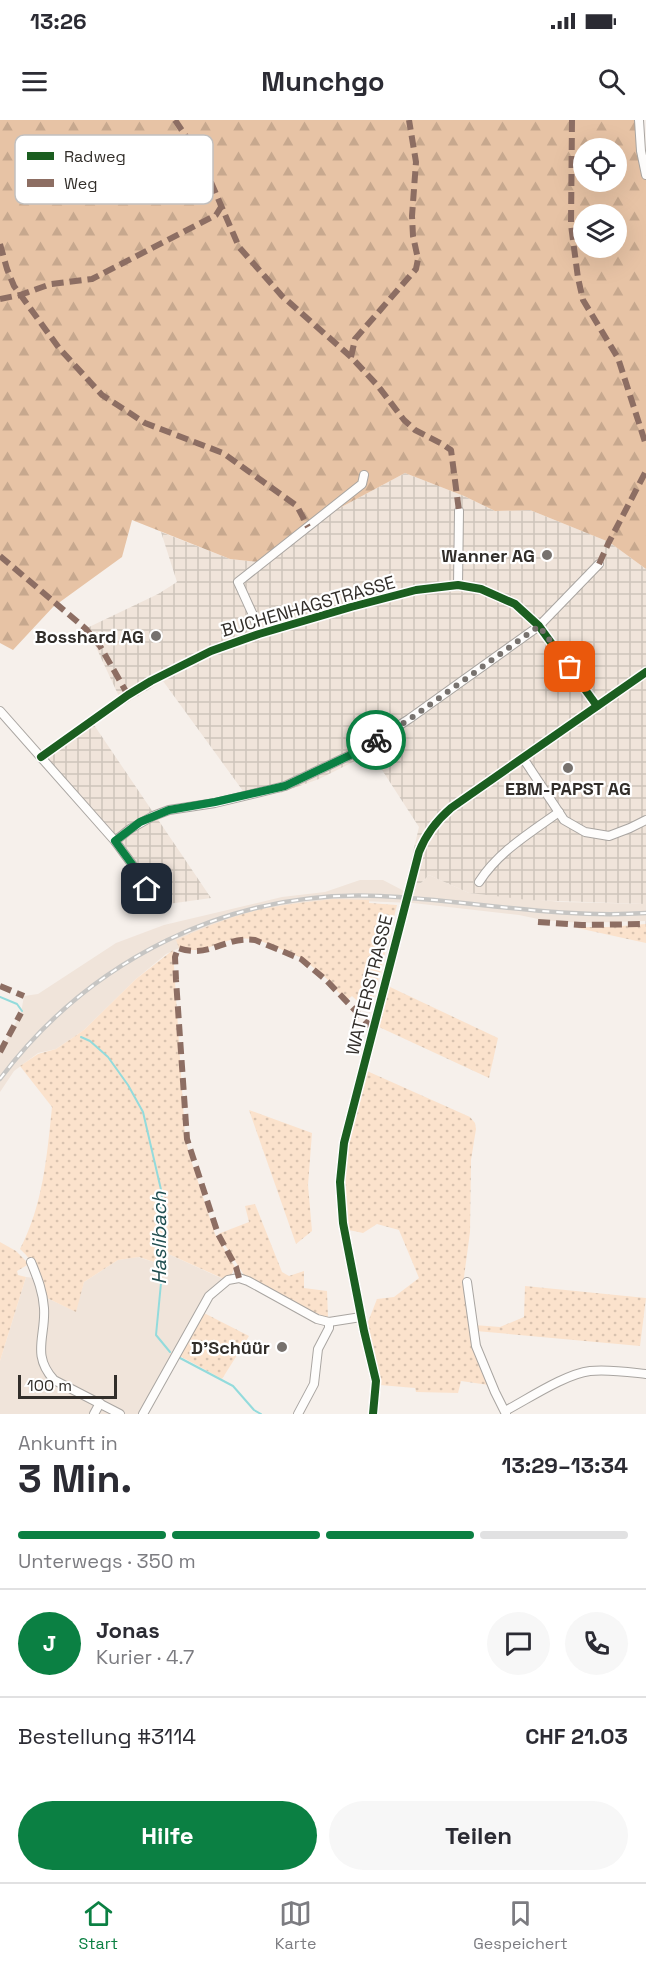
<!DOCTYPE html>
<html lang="de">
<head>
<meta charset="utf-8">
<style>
  :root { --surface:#fff; --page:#f7f7f7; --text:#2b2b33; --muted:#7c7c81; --line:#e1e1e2; --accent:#0b8043 }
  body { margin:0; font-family:"Space Grotesk",sans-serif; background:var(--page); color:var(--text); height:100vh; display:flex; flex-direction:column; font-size:22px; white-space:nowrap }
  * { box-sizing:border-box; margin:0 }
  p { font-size:20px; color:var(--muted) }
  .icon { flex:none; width:33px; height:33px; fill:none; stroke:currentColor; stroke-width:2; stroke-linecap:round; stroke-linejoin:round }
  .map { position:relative; height:1294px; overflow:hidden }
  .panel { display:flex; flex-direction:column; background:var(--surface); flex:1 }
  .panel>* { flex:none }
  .buttons { position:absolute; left:573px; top:18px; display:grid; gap:12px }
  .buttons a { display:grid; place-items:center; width:54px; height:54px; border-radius:50%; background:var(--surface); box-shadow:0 6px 24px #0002; font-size:30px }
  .scale { position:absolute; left:18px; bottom:15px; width:99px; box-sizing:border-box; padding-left:6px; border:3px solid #322e2a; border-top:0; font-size:16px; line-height:21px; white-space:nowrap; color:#322e2a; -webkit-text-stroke:4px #fff; paint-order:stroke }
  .pin { position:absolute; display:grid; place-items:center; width:51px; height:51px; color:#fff; margin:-26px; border-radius:12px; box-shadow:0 3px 9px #0006 }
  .courier { position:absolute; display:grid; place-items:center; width:60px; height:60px; margin:-30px; border:4px solid #0b8043; border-radius:50%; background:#fff; color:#222; box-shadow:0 2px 8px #0007 }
  .overview em { font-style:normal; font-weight:700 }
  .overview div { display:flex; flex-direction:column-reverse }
  .overview { display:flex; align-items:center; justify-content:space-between; height:102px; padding:0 18px }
  h1 { font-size:39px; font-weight:700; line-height:45px }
  .bar { display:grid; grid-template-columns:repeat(4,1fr); gap:9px 6px; align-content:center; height:72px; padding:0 18px }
  .bar i { height:8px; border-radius:4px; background:var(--line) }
  .bar .active { background:var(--accent) }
  .bar p { grid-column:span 4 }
  .line { display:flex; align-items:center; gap:15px; padding:0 18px; border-top:2px solid var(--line) }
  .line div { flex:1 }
  .round { display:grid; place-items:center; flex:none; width:63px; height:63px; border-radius:32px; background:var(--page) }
  .button { display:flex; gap:12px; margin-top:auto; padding:12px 18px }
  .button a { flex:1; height:69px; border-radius:36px; background:var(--accent); color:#fff; font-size:24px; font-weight:700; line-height:69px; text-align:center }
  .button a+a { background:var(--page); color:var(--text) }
  .status { display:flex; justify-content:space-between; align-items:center; height:42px; padding:0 30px; background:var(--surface); direction:ltr }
  .status svg { height:16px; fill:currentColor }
  header { display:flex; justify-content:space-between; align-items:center; height:78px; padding:0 18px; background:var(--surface); font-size:27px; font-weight:700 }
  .menu { display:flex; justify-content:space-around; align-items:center; height:84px; border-top:2px solid var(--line); background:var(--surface); font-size:16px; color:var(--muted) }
  .menu a { display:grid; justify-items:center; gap:3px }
  .menu .active { color:var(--accent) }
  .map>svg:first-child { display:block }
</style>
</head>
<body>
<div class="status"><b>13:26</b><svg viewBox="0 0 49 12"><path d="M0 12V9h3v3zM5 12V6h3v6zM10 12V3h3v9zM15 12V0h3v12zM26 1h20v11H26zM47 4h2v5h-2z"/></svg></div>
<header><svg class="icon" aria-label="menu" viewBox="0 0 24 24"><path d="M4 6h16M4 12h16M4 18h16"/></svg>Munchgo<svg class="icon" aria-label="search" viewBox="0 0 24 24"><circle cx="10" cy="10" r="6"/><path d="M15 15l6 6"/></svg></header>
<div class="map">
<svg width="646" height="1294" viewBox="0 0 646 1294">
  <defs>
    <pattern id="industrial-grid" width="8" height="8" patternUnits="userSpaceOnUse" patternTransform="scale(1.5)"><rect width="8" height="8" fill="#f0e4da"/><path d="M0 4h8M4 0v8" fill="none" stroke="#cec4bb"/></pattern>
    <pattern id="grass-dots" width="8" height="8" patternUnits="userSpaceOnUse" patternTransform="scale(1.5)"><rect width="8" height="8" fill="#fbe2cc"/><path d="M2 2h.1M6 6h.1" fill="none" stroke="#d8c2af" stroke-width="1.8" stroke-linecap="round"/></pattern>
    <pattern id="forest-firs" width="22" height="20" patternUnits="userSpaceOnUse" patternTransform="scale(1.5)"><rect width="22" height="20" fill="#e7c3a5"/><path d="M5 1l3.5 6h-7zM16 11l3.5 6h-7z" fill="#c7a88e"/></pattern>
  </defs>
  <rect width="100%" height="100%" fill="#f6f0eb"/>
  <g fill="#f0e4da">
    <polygon points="429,755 469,773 561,782 646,784 646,801 581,803 543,800 519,795 413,783 335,780 200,819 166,834 136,859 84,910 56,929 38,933 14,951 0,972 0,932 21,893 24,876 38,874 116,823 164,805 282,777 325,772 360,760 383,760 404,771 413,771"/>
    <polygon points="164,1132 223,1159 210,1169 140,1294 0,1294 0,1241 26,1157 34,1158 38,1174 75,1191 84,1162 118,1140 138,1137 163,1145"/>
  </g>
  <g fill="url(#industrial-grid)">
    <polygon points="405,353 464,376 495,391 530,390 609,422 646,449 646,784 528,780 478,774 469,773 429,755 413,771 404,771 419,707 371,633 319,659 280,673 243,671 163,561 123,585 87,508 158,474 177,462 161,412 230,439 269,443 334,391"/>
    <polygon points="92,602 211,778 161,785 125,726 45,637"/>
  </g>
  <g fill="url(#grass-dots)">
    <path d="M334,779l35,1v3l28,2 -27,108 -18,-17 -6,5 -19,-22 -25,-21 -46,-19 -20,-1 -35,12h-10l-12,-2 -3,-8c24,-11 49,-21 74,-28 28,-7 56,-10 84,-13z"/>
    <polygon points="646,804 646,823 573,807 609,807"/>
    <path d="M173,830l12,186 4,18 26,80 20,33 -4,9 -7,3 -60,-27 -1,13 -24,-8 -21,3 -34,22 -8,30 -29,-14c-5,-19 -12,-36 -27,-49 23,-44 27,-93 32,-142l-32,-41 18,-12 18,-5 28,-19 52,-51z"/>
    <polygon points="390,867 498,918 489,958 379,907"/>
    <path d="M367,951l103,46 5,6 1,6 -5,31 -1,72 -6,45 9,65 16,43 -28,-4 -3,12 -42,-1 -1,-4 -35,-3 -12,-63 9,-23 17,-2 25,-19 -20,-48 -22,-6 -14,9 -14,-3c-2,-18 -4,-36 -4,-55 2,-35 13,-70 22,-104z"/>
    <polygon points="249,990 312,1013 308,1065 312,1111 296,1124"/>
    <polygon points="255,1084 282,1152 289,1156 304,1151 304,1168 327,1171 328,1198 317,1196 254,1160 246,1158 218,1114 249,1102 245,1086"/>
    <polygon points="0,1122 16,1131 29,1144 17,1151 18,1155 26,1157 0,1241"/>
    <polygon points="525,1166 646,1178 640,1226 476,1211 474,1205 500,1207 524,1197"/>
    <polygon points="204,1193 249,1216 222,1259 180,1236"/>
  </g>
  <path fill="url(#forest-firs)" fill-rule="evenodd" d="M0,0h641l5,46v403l-37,-27 -79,-32 -35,1 -31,-15 -59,-23 -71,38 -65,52 -39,-4 -98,-39 -10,37 -69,50 -40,43 -13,-7zM584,28h32v34h-32zM584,94h32v34h-32z"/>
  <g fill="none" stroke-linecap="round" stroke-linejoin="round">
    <g stroke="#93dbdc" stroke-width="2">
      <polyline points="0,877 17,884 22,891"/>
      <polyline points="81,917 90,921 108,937 128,965 143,992 162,1074 157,1116 161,1163 156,1215 170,1232"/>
      <polyline points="180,1238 233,1266 254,1290 261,1294"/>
    </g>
    <defs>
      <g id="minor">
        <polyline points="639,0 641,31 646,55"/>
        <polyline points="458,465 459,391"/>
        <polyline points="259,514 253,495 238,462 362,364 364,355"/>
        <polyline points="0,591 115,721 137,751 156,788"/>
        <polyline points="41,637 128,575 151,561 211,531 259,514 351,487 416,470 458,465 481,469 515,484 539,506 597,586"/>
        <polyline points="523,638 564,700 585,712 609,716 630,708 646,700"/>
        <polyline points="115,721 130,709 153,696 169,690 215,683 285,666 361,630 409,599 539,506 599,444"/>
        <path d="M479,762c20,-31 51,-49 80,-70"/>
        <path d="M31,1142c6,15 12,29 13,46 2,28 -13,47 10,72l66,34"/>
        <polyline points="467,1162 476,1226 495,1272 506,1294"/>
        <path d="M505,1291c23,-12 60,-37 85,-40 18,-2 38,1 56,3"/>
        <polyline points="94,1294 100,1283"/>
        <polyline points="143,1294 209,1176 228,1160 239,1158 248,1161 317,1199 329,1202 361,1197"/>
        <polyline points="298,1294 314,1264 318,1229 329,1208 329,1202"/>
        <path d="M373,1294l3,-33 -12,-50 -21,-108 -3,-41 4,-39 75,-291c7,-18 17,-31 32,-44l195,-136"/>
      </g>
    </defs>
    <use href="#minor" stroke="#a9a5a1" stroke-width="10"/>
    <use href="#minor" stroke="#fefdfc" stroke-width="8"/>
    <defs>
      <path id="rail" d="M0,959c89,-119 230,-190 380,-183 88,4 177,23 266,17"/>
    </defs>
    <use href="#rail" stroke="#c6c5c3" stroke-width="4.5"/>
    <use href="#rail" stroke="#fff" stroke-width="2" stroke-dasharray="7" stroke-linecap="butt"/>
    <g stroke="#8d6e63" stroke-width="6" stroke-dasharray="12 6" stroke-linecap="butt">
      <polyline points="175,0 201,39 239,127 282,176 351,237 378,266 404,300 415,310 442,324 451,330 459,391"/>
      <polyline points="572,0 571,105 578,158 583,180 618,238 646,325"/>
      <polyline points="0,124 7,149 14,166 59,228 102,275 145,303 223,333 297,386 308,407"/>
      <polyline points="0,179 20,175 51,164 92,159 216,95 221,87"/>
      <polyline points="351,237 355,219 416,149 418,139 413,116 412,96 416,42 409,0"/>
      <polyline points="0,436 86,509 100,526 128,575"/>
      <polyline points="599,444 609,422 646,351"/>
      <polyline points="538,802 582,805 646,804"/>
      <polyline points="0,866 24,876"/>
      <polyline points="0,932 21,893"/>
      <path d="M239,1158l-3,-11 -18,-33 -31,-95 -11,-159 -1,-23 3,-9c32,11 46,-12 77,-8l46,19 25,21 47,49"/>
    </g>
    <defs>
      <g id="cycleway">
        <polyline points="41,637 128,575 151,561 211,531 259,514 351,487 416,470 458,465 481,469 515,484 539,506 597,586"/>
        <path d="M373,1294l3,-33 -12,-50 -21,-108 -3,-41 4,-39 75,-291c7,-18 17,-31 32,-44l195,-136"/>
      </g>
    </defs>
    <use href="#cycleway" stroke="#fff" stroke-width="11"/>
    <use href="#cycleway" stroke="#1b5e20" stroke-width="8"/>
  </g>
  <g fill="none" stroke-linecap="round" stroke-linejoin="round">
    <polyline stroke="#77726e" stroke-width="6" stroke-dasharray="0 10.8" points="376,620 410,599 539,506 570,547"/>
    <polyline stroke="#0b8043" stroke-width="8" points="147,769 137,751 115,721 140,702 169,690 215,682 285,666 361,630 376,620"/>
  </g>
  <g fill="#77726e" stroke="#fff" stroke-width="2">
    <circle cx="547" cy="435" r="6"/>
    <circle cx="156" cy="516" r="6"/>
    <circle cx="568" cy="648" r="6"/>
    <circle cx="282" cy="1227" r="6"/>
  </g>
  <g text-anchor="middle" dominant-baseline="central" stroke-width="4.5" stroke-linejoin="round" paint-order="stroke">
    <g font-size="18" font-weight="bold" fill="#322e2a" stroke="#fff" text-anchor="end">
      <text x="535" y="435">Wanner AG</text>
      <text x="144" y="516">Bosshard AG</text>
      <text x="568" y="668" text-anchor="middle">EBM-PAPST AG</text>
      <text x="270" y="1227">D'Schüür</text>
    </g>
    <g font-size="18" fill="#322e2a" stroke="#fff">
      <text transform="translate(308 486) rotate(-16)">BUCHENHAGSTRASSE</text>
      <text transform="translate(369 865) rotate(-76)">WATTERSTRASSE</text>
    </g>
    <g font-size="20" font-style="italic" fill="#204f51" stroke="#fff">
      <text transform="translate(159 1118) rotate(-90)">Haslibach</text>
    </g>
  </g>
  <rect x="15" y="15" width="198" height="69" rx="9" fill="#fff" stroke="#c2c0bf" stroke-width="1.5"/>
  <rect x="27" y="32" width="27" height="8" fill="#1b5e20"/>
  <rect x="27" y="59" width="27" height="8" fill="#8d6e63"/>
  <g font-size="16" fill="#322e2a">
    <text x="64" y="42">Radweg</text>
    <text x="64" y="69">Weg</text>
  </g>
</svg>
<div class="buttons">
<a><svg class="icon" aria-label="locate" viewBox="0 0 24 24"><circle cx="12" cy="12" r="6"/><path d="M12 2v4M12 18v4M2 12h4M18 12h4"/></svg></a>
<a><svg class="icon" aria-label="layers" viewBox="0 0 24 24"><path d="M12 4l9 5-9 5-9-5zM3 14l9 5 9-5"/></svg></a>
</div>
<div class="scale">100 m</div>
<div class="pin" style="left:570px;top:547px;background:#ea580c"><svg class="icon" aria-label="bag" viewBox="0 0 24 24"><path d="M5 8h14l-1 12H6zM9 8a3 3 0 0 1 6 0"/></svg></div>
<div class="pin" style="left:147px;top:769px;background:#1f2937"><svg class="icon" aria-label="home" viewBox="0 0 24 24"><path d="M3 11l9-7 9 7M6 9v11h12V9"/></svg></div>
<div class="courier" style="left:376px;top:620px"><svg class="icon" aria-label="bike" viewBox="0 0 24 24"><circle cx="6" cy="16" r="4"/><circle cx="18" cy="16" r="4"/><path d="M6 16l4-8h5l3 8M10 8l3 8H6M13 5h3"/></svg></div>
</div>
<section class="panel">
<div class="overview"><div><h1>3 Min.</h1><p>Ankunft in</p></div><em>13:29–13:34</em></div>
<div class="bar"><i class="active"></i><i class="active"></i><i class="active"></i><i></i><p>Unterwegs · 350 m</p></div>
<div class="line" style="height:108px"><b class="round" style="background:var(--accent);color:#fff">J</b><div><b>Jonas</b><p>Kurier · 4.7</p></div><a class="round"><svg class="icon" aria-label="chat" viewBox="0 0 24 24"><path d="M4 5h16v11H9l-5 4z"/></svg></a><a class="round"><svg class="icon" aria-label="phone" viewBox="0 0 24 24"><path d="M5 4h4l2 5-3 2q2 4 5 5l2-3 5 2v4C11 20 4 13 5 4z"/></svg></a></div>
<div class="line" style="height:78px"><div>Bestellung #3114</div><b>CHF 21.03</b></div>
<div class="button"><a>Hilfe</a><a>Teilen</a></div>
</section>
<nav class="menu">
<a class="active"><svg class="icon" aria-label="home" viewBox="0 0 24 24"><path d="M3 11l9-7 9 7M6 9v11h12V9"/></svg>Start</a>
<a><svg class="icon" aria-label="map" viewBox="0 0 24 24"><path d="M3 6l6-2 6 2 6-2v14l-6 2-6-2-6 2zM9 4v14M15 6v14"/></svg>Karte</a>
<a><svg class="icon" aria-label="saved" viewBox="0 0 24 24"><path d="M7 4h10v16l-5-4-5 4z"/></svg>Gespeichert</a>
</nav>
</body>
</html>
